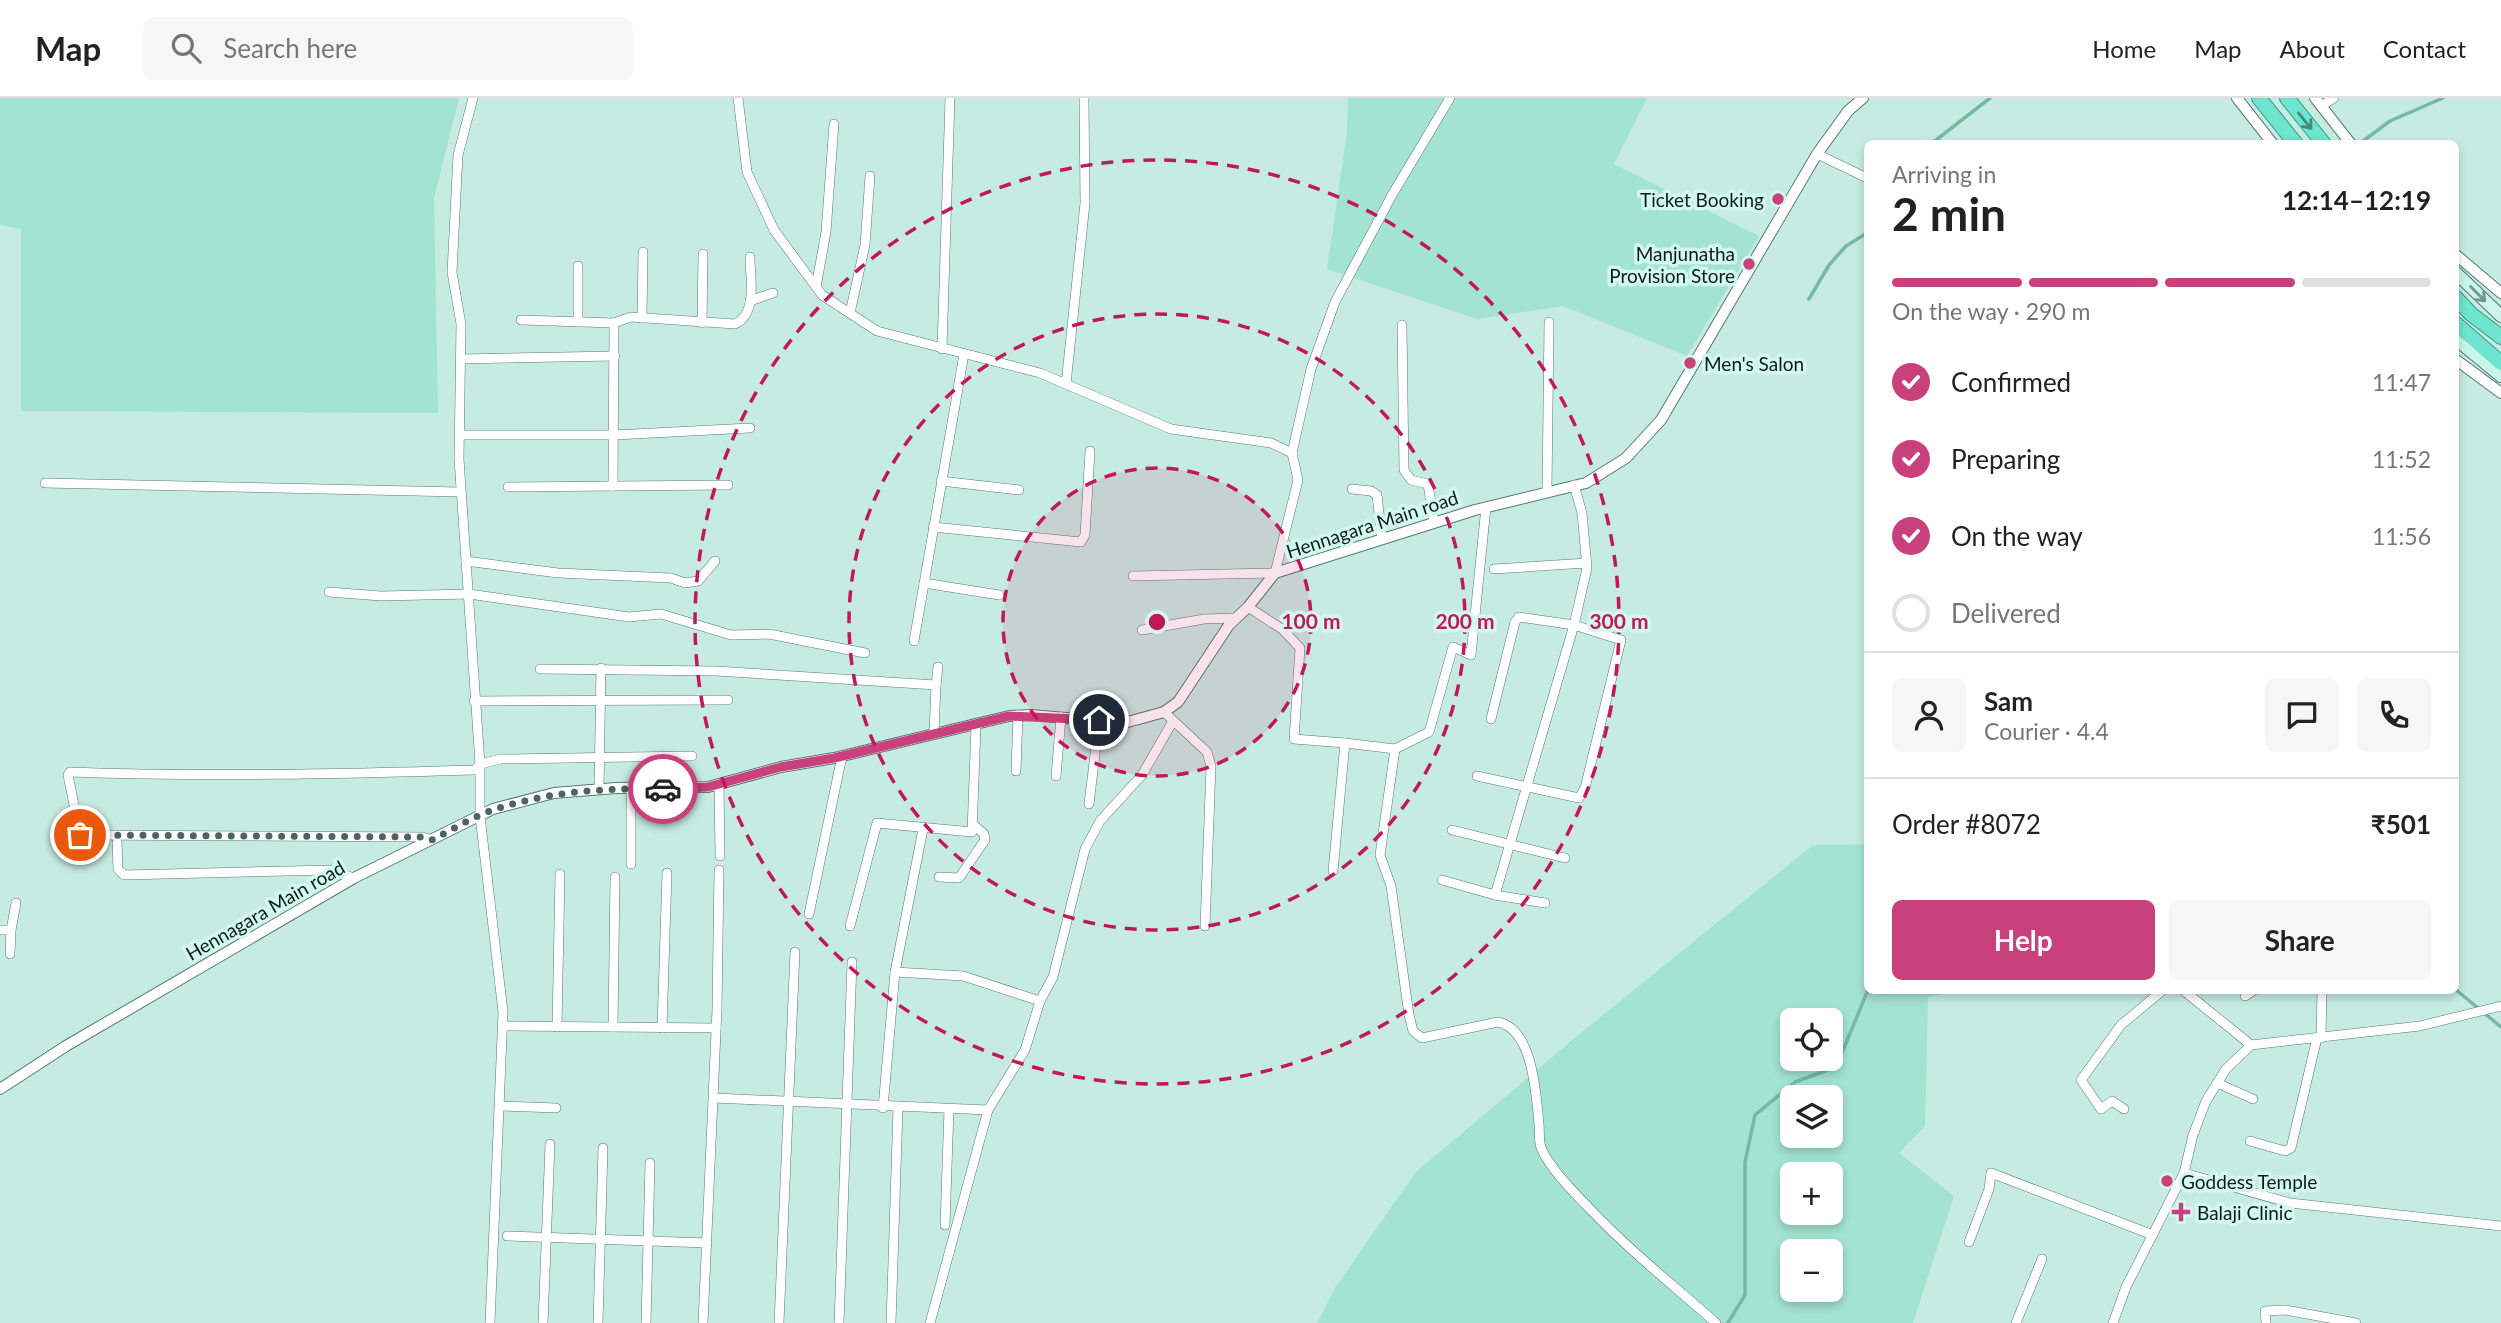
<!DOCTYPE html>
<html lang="en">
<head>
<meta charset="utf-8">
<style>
  :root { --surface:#fff; --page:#f6f6f6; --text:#222; --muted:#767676; --line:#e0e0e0; --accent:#c8407c }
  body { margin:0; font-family:Lato,sans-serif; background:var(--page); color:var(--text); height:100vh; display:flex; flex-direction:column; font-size:26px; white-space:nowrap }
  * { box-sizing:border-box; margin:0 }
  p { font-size:23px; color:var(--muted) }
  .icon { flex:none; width:38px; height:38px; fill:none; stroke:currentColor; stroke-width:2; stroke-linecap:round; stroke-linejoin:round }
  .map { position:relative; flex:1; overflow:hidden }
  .sheet { position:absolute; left:1864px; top:42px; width:595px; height:854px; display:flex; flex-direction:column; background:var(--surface); border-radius:10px; box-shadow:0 4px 10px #0003 }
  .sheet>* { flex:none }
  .controls { position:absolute; left:1780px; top:910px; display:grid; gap:14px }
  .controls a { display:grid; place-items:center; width:63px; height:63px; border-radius:10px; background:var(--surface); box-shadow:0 4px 10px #0003; font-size:35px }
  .pin { position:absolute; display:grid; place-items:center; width:60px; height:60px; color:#fff; margin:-30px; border:4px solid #fff; border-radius:50%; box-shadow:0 2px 7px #0007 }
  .courier { position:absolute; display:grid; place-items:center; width:70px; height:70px; margin:-35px; border:5px solid #c8407c; border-radius:50%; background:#fff; color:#222; box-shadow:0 2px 9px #0007 }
  .headline em { font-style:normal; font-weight:700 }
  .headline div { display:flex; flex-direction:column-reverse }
  .headline { display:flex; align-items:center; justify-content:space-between; height:119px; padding:0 28px }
  h1 { font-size:46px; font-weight:700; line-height:52px }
  .bar { display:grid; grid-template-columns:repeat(4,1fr); gap:10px 7px; align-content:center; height:84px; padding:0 28px }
  .bar i { height:9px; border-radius:5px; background:var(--line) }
  .bar .selected { background:var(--accent) }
  .bar p { grid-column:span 4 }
  .line { display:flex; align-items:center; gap:18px; padding:0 28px; border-top:2px solid var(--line) }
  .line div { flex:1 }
  .round { display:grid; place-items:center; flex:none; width:74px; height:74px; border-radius:10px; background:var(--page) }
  ol { padding:0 28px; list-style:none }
  li { display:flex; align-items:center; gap:21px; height:77px }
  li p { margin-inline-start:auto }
  li .icon { padding:7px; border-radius:50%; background:var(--accent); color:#fff; stroke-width:4 }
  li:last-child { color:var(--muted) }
  li i { width:38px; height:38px; border:4px solid var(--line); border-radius:50% }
  .action { display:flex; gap:14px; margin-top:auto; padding:14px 28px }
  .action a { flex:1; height:80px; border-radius:10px; background:var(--accent); color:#fff; font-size:28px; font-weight:700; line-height:80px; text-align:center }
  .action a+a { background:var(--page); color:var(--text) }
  header { display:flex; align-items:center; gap:42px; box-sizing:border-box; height:98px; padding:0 35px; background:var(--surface); border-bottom:2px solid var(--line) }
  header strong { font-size:33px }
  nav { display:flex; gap:38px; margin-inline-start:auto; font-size:24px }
  .search { width:490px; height:63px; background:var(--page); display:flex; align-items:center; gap:18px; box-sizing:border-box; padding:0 24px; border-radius:10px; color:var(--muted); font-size:26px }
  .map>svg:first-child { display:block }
</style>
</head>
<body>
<header>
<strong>Map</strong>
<div class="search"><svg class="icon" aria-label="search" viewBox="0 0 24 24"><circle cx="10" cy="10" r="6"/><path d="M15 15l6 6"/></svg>Search here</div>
<nav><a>Home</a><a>Map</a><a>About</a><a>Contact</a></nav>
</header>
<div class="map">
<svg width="2501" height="1225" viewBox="0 0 2501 1225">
  <rect width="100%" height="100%" fill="#c6ece2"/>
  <g fill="#a3e3d3" fill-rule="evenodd">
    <polygon points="0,0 459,0 434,100 438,315 21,313 21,131 0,127"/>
    <polygon points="1348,0 1647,0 1614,66 1759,138 1687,258 1563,208 1477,221 1327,171 1347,34"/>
    <path d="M1867,746v146l93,1 -32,6 -3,129 -26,27 55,43 -41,127h-596l18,-35 80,-115 162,-137 236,-191zM1792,922h38v39h-38zM1792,999h38v39h-38zM1792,1076h38v39h-38zM1792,1153h38v39h-38z"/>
  </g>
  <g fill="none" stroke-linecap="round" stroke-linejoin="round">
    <g stroke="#78b8a8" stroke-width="3.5">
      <polyline points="1931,46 1990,0"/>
      <polyline points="2359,46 2390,23 2443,0"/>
      <polyline points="1809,201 1829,167 1846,148 1867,135"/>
      <polyline points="2455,891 2501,929"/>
      <polyline points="1728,1225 1745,1197 1745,1064 1755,1017 1795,984 1836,969 1868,892"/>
    </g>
    <defs>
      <g id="minor">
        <polyline points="473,0 458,57 452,174 461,226 459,361 480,666 480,718 503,914 490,1225"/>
        <polyline points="738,0 747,74 774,132 822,197 877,233 1040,275 1171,331 1271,345 1292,355 1298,382 1275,475 1133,478"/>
        <polyline points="2321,8 2334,0"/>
        <polyline points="1817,56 1867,80"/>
        <polyline points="578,168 578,224"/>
        <polyline points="816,189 826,134 834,26"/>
        <polyline points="750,203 773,195"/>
        <polyline points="850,215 865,147 870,78"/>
        <polyline points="642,220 643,154"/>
        <polyline points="521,222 614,225"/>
        <polyline points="702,225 703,156"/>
        <polyline points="1402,227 1404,372 1411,382 1428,386 1434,425"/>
        <polyline points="942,251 950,0"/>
        <polyline points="461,261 615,258"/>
        <polyline points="1066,286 1085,105 1084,0"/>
        <polyline points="461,337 614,337 750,330"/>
        <polyline points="1292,355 1311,271 1335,204 1392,97 1450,0"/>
        <polyline points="941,383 1019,392"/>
        <polyline points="45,385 460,394"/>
        <path d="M613,388l1,-163 17,-6 104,7c23,-11 15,-45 15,-67"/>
        <polyline points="508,389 728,387"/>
        <polyline points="1352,391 1371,393 1377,397 1382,441"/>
        <polyline points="1547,394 1549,224"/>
        <polyline points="933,429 1081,444 1085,437 1090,353"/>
        <polyline points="466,463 558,475 671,480 685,485 698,483 715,463"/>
        <polyline points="1494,471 1587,465"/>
        <polyline points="924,485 999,497"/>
        <polyline points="329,494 381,498 469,496 629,519 661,516 731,537 769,536 865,555"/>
        <polyline points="1248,509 1282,531 1300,550 1294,641 1345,645"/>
        <polyline points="1142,532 1204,521 1236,520"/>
        <polyline points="914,543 964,256"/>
        <polyline points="540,571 716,573 936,587 934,635"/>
        <polyline points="936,587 938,569"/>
        <polyline points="474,603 728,602"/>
        <polyline points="1164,614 1207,654 1211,668 1205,828"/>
        <path d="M1395,651l-15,106 11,31 18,129 4,16 9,7 76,-16c35,7 38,72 41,102 1,8 -1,19 3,26 11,22 31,41 47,58 42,44 83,76 127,115"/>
        <polyline points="1016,673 1018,617"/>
        <polyline points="1056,678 1061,619"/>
        <polyline points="1477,678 1579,700 1585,690 1621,542 1574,527 1519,519 1515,524 1491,621"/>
        <polyline points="719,686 720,758"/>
        <polyline points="631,690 631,766"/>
        <polyline points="599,691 601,570"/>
        <polyline points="1089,706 1099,623"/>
        <polyline points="1452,732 1565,760"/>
        <path d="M432,742l-9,-3 -343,-2 -12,-60 2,-3c135,5 270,2 405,-2l5,-6 21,-5 191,-3"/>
        <polyline points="117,744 118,771 124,777 330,772 354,780"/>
        <polyline points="1333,773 1345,645 1395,651 1429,634 1453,549 1471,557 1486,409"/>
        <polyline points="939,779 959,780 985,742 984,736 975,728"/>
        <polyline points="1442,782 1495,797 1545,805"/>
        <polyline points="1495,797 1574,527 1587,470 1582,415 1574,387"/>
        <polyline points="809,816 842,658"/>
        <polyline points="850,828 877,725 972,734 976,627"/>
        <polyline points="0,832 11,832 16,805"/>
        <polyline points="10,856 11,832"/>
        <polyline points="895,874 963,878 1040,903"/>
        <polyline points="2183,892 2251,947"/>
        <polyline points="2245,898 2254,892"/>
        <polyline points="503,928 716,930"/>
        <polyline points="557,929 560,776"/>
        <polyline points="613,929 615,779"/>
        <polyline points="662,930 667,775"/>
        <polyline points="2321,940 2322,892"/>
        <polyline points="2217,985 2253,1001"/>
        <polyline points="714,1000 988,1012"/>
        <polyline points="500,1008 556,1010"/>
        <polyline points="883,1010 895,874 923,731"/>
        <polyline points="2124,1011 2112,1003 2101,1011 2081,982 2121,927 2163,892"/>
        <polyline points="2250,1043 2285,1053 2291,1050 2317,940"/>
        <polyline points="2184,1075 2290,1105 2501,1128"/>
        <polyline points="945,1127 949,1011"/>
        <polyline points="507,1138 707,1145"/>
        <polyline points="1969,1144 1989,1091 1991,1075 2153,1137"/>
        <polyline points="543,1225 550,1046"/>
        <polyline points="598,1225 603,1050"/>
        <polyline points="646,1225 650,1065"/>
        <polyline points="703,1225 717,911 719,772"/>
        <polyline points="779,1225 795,854"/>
        <polyline points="839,1225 852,864"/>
        <polyline points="891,1225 898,1010"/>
        <polyline points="930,1225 988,1012 1025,952 1040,903 1053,879 1085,751 1100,723 1142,677 1173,623"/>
        <polyline points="2016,1225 2042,1161"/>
        <polyline points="2113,1225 2126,1189 2184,1075 2193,1037 2206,1003 2226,971 2251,947 2420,928 2501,908"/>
        <polyline points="2266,1225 2265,1213 2285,1212 2356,1225"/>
      </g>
      <g id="tertiary">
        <polyline points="2237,0 2273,46"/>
        <polyline points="2315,0 2351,46"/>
        <polyline points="2455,156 2501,195"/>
        <polyline points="2455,261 2501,295"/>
        <polyline points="0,991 66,948 354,780 493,711 554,695 616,690 708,689 781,669 834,660 1009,618 1031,617 1124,625 1164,614 1178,604 1229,527 1248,509 1275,475 1475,412 1586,385 1626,360 1661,322 1817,56 1848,13 1863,0"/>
      </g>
      <g id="secondary">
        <polyline points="2455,174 2501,218"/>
        <polyline points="2455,240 2501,278"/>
      </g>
      <g id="trunk">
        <polyline points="2259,0 2296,46"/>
        <polyline points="2287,0 2324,46"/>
        <polyline points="2455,199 2471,216 2501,239"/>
        <polyline points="2455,225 2501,265"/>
      </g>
    </defs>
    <use href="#minor" stroke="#577970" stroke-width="10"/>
    <use href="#tertiary" stroke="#577970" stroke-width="12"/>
    <use href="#secondary" stroke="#577970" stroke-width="14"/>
    <use href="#trunk" stroke="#369a87" stroke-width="16"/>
    <use href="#minor" stroke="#fff" stroke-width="9"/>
    <use href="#tertiary" stroke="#fff" stroke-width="10"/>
    <use href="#secondary" stroke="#c9f5ed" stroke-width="12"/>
    <use href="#trunk" stroke="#6fe4ce" stroke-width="14"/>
  </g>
  <defs><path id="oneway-shaft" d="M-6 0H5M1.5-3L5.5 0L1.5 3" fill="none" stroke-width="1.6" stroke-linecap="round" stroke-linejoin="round" transform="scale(1.75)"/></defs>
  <use stroke="#438a7d" href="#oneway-shaft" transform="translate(2305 23) rotate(51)"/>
  <use stroke="#75938e" href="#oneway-shaft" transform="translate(2478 196) rotate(45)"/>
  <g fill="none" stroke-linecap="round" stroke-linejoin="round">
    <path stroke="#4e655f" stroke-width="7" stroke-dasharray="0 12.6" d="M80,737l343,2 9,3c20,-10 42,-24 64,-31 55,-18 110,-21 167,-20"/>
    <polyline stroke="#c8407c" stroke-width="9" points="663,691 708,689 781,669 834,660 1009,618 1099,622"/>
  </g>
  <circle cx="1157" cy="524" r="154" fill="#c2185b" fill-opacity=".12"/>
  <g fill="none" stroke="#c2185b" stroke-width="3.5" stroke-dasharray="12 9">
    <circle cx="1157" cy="524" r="154"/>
    <circle cx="1157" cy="524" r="308"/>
    <circle cx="1157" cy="524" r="462"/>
  </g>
  <g fill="#c8407c" stroke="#d3f9ef" stroke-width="2.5">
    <circle cx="1778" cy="101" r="7"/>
    <circle cx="1749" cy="166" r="7"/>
    <circle cx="1690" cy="265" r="7"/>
    <circle cx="2167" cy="1083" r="7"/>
    <path d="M2177.5 1103.5h7v7h7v7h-7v7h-7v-7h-7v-7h7z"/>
  </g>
  <g text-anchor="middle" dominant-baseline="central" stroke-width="7" stroke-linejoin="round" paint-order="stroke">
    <g font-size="19" fill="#0e1c19" stroke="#d3f9ef" text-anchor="start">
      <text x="1764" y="101" text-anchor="end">Ticket Booking</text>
      <text x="1735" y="155" text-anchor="end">Manjunatha<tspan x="1735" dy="22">Provision Store</tspan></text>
      <text x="1704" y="265">Men's Salon</text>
      <text x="2181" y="1083">Goddess Temple</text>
      <text x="2197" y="1114">Balaji Clinic</text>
    </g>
    <g font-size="19" fill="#0e1c19" stroke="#d3f9ef">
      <text transform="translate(1372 426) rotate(-18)">Hennagara Main road</text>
      <text transform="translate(265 812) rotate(-30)">Hennagara Main road</text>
    </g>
  </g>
  <circle cx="1157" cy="524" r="10" fill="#c2185b" stroke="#d3f9ef" stroke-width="3.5"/>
  <g font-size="21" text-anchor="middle" font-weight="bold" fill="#c2185b" stroke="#d3f9ef" stroke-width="7" stroke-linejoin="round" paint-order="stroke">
    <text x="1311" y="531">100 m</text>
    <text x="1465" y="531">200 m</text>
    <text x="1619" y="531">300 m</text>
  </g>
</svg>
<div class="controls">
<a><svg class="icon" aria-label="locate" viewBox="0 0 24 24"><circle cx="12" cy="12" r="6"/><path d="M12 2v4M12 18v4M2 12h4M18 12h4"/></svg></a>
<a><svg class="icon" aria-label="layers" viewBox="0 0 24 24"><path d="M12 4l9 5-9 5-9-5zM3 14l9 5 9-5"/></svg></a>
<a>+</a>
<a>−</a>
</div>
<div class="pin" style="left:80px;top:737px;background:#ea580c"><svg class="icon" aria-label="bag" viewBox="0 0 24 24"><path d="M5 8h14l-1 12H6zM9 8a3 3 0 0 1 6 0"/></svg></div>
<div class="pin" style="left:1099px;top:622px;background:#1f2937"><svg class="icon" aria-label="home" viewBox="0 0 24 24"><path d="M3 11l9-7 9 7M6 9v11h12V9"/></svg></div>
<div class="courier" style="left:663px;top:691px"><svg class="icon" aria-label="car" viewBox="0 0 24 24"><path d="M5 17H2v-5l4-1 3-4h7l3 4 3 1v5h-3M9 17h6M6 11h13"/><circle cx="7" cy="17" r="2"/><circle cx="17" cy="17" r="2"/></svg></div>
<section class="sheet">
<div class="headline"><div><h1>2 min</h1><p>Arriving in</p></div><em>12:14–12:19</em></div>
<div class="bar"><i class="selected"></i><i class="selected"></i><i class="selected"></i><i></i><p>On the way · 290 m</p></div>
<ol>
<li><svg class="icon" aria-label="check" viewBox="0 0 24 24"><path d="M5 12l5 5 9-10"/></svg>Confirmed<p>11:47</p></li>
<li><svg class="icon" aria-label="check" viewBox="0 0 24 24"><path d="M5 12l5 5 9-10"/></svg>Preparing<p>11:52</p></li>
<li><svg class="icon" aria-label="check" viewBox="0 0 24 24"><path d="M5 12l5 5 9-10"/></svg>On the way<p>11:56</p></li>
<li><i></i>Delivered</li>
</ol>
<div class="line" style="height:126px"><a class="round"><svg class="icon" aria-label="person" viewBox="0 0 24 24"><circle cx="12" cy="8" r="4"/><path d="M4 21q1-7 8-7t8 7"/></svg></a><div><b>Sam</b><p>Courier · 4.4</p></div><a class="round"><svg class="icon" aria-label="chat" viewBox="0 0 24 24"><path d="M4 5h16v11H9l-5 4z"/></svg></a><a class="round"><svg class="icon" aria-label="phone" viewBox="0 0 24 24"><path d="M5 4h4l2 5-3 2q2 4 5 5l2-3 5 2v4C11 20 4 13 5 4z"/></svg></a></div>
<div class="line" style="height:91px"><div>Order #8072</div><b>₹501</b></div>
<div class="action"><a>Help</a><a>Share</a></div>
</section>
</div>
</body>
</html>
